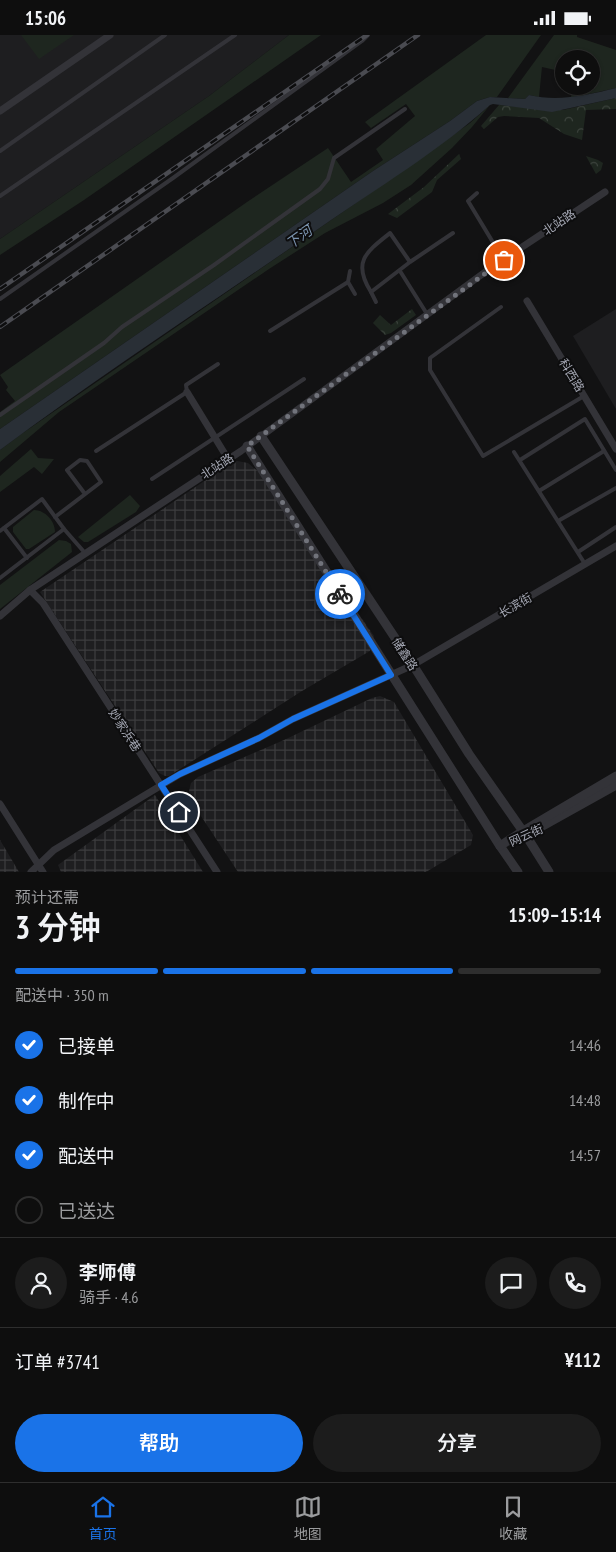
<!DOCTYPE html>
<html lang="zh">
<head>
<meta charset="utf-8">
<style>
  :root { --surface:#0e0e0e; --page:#1c1c1c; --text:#f1f3f6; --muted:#9b9c9e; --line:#2e2e2e; --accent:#1a73e8 }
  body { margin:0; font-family:"PT Sans Narrow","Noto Sans SC",sans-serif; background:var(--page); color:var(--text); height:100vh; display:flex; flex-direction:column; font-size:19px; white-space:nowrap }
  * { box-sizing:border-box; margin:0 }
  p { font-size:16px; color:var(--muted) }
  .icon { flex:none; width:28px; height:28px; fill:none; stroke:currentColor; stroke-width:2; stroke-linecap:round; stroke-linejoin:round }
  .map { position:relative; height:837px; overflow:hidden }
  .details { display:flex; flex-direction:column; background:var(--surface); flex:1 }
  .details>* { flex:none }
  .fabs { position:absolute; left:555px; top:15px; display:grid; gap:10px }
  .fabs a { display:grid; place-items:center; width:45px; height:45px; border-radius:50%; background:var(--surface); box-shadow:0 1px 4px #0004,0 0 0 1px var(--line); font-size:25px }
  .pin { position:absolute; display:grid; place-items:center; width:42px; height:42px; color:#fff; margin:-21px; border:2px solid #fff; border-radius:50%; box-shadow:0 1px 5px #0007 }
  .courier { position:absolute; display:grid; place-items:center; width:50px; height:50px; margin:-25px; border:4px solid #1a73e8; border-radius:50%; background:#fff; color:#222; box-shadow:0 1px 6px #0007 }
  .head em { font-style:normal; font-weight:600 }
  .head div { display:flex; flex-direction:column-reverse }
  .head { display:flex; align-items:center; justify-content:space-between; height:85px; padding:0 15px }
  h1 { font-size:32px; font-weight:600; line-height:38px }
  .bar { display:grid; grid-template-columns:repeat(4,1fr); gap:8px 5px; align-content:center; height:60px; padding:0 15px }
  .bar i { height:6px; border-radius:4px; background:var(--line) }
  .bar .current { background:var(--accent) }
  .bar p { grid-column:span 4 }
  .line { display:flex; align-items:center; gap:12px; padding:0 15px; border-top:1px solid var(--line) }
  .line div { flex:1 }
  .round { display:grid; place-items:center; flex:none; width:52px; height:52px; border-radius:26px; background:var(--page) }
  ol { padding:0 15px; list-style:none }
  li { display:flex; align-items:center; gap:15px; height:55px }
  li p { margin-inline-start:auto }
  li .icon { padding:5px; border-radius:50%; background:var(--accent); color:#fff; stroke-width:4 }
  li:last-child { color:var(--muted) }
  li i { width:28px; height:28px; border:2px solid var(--line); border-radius:50% }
  .button { display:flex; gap:10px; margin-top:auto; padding:10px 15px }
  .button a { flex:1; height:58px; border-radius:30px; background:var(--accent); color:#fff; font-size:20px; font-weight:600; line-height:58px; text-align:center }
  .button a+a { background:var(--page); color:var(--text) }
  .status { display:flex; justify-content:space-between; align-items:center; height:35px; padding:0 25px; background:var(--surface); direction:ltr }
  .status svg { height:14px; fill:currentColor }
  .tabs { display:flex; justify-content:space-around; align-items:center; height:70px; border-top:1px solid var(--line); background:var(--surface); font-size:14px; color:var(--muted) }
  .tabs a { display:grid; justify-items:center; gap:2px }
  .tabs .current { color:var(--accent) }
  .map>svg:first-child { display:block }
</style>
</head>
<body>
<div class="status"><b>15:06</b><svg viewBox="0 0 49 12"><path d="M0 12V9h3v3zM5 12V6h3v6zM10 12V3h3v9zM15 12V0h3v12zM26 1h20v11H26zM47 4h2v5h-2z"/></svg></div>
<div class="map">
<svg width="616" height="837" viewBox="0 0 616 837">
  <defs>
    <pattern id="industrial-grid" width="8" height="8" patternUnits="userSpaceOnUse" patternTransform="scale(1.25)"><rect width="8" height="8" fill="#1e1e20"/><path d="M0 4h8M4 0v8" fill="none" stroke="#3c3c3e"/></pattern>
    <pattern id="forest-crowns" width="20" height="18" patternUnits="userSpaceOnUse" patternTransform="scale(1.25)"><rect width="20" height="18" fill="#1e261f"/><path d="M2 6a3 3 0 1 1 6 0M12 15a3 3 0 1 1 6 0" fill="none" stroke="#3c433d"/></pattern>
  </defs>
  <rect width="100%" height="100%" fill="#121213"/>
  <g fill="#1e1e20">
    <polygon points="0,0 289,0 209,61 0,204"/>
    <polygon points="616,274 616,374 573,301"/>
  </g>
  <g fill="url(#industrial-grid)">
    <polygon points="237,426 248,428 260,438 374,601 370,616 302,656 169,741 165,741 159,738 40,557 231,428"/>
    <polygon points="380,661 394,667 473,800 471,810 426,837 238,837 193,769 189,756 191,748 198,742 284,705 372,663"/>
    <polygon points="155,760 203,837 61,837 58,830"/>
    <polygon points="0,805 19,837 0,837"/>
  </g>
  <g fill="#1e261f">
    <polygon points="21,0 74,0 39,24"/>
    <polygon points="289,0 321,0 84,165 0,220 0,204 209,61"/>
    <polygon points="486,0 541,0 497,62 490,62 477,66 450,86 373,136 0,394 0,377 15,366 6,355 8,352 0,340 247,167 328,113 351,147 383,125 376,114 415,81 406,69 371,93 365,87"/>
    <polygon points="554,0 577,0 577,2 616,15 616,53 571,63 572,51 591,51 591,24 564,24 564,37 542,32 539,62 529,60 525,64 508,63"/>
    <polygon points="490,70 472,92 452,113 411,150 383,168 325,198 269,234 59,377 0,427 0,415 20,400 405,134 470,88"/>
    <polygon points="31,414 38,423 54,424 42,439 34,432 0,457 0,441"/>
    <polygon points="130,460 140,471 136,477 88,507 84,507 78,502"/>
    <path d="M34,475c11,0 21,11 21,22l-26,17h-3l-13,-17v-5z"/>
    <polygon points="59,505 66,506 71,509 72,517 0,574 0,550"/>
  </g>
  <g fill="url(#forest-crowns)">
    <polygon points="616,63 616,74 586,75 582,105 564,99 539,83 504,81 498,82 484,94 481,91 499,70 563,75"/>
    <polygon points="459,119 461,124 437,145 432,157 397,183 388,179 424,152"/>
    <polygon points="586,121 598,125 603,128 601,135 596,139"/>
    <polygon points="412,274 416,280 391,298 385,300 373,288 380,280 391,290"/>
  </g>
  <path fill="#292f36" d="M616,53v10l-64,14 -59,-8 -3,1c-51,46 -113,83 -169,122 -107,74 -216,145 -321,223v-21l373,-258 77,-50 27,-20 13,-4 35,2 4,-4c29,7 59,0 87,-7z"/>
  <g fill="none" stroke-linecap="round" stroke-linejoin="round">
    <g stroke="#333338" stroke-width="4">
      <polyline points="0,116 165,0"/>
      <polyline points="477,158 468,166 503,224"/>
      <polyline points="0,161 235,0"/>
      <path d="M410,227l-20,-29c-24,19 -38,29 -19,59l39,-30 43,-29"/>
      <polyline points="400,236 427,279"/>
      <polyline points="348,247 355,259"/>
      <polyline points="371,257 376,267"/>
      <polyline points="0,264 173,143 362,6 368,0"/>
      <polyline points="501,272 430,323 430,335 483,421 584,361"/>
      <polyline points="270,296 348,247 350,236"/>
      <polyline points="0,380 104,308 122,292 214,230 320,154 328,144 334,123 405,74"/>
      <polyline points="96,416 187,357 186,350 218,329"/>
      <polyline points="514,417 585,529"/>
      <polyline points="520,425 585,384 616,435"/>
      <polyline points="152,444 304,344"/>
      <polyline points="539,456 604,416"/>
      <polyline points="55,482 101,447 87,426 80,425 67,435 85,459"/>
      <polyline points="558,486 616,453"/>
      <polyline points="4,493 27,523"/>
      <polyline points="0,496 42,464 64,494 85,518"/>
      <polyline points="578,517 616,492"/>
      <polyline points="0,543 64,494"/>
    </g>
    <g stroke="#333338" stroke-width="7">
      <polyline points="0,76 110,0"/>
      <polyline points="527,266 616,414"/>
      <polyline points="187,357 228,424"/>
      <polyline points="30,555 43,568 217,837"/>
      <polyline points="0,581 30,555 241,416 492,232 605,157"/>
      <polyline points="0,769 43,837"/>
      <polyline points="31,837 54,815 180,739 259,703 293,684 413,630 616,511"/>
    </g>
    <g stroke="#333338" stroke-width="9">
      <polyline points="261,401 413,630 469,719 527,802 549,837"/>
      <polyline points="247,411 500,811 518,837"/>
      <polyline points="521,803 616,750"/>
      <polyline points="500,811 523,796 616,741"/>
    </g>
    <defs>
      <g id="rail">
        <polyline points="0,254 367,0"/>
        <polyline points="0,292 418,0"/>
      </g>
    </defs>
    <use href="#rail" stroke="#4a4b51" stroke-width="4.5"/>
    <use href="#rail" stroke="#0d0d0e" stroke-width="2.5" stroke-dasharray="8" stroke-linecap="butt"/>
  </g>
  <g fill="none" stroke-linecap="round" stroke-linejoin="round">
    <polyline stroke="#71737b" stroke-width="5" stroke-dasharray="0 9" points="340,559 247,411 504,225"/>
    <polyline stroke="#1a73e8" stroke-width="6" points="179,777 161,750 180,739 259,703 293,684 391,640 340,559"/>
  </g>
  <g text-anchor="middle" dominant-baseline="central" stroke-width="4" stroke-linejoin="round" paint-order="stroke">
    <g font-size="12" fill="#a4a7b3" stroke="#0d0d0e">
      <text transform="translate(559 187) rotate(-34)">北站路</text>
      <text transform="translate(572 340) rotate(59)">科西路</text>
      <text transform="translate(217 431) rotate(-33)">北站路</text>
      <text transform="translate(515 570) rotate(-30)">长滨街</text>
      <text transform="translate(405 619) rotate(57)">储鑫路</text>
      <text transform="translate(125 695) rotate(57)">妙家浜巷</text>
      <text transform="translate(526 800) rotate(-24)">网云街</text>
    </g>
    <g font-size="14" font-style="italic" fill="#7b93ae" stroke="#0d0d0e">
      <text transform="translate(299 202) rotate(-35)">下河</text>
    </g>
  </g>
</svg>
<div class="fabs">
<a><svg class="icon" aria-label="locate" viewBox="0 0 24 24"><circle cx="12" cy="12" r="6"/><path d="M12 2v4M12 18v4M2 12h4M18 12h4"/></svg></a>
</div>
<div class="pin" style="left:504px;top:225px;background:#ea580c"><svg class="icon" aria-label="bag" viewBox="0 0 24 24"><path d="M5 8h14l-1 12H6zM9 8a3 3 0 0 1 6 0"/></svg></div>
<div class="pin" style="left:179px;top:777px;background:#1f2937"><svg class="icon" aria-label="home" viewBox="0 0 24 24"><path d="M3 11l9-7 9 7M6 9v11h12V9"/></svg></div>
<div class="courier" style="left:340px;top:559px"><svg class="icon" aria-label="bike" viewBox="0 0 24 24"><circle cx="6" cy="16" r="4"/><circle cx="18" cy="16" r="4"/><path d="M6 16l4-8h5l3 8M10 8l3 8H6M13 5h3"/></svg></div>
</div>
<section class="details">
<div class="head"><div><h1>3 分钟</h1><p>预计还需</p></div><em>15:09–15:14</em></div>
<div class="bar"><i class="current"></i><i class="current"></i><i class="current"></i><i></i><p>配送中 · 350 m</p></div>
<ol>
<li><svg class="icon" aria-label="check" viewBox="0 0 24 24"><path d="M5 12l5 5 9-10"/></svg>已接单<p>14:46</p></li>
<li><svg class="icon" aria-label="check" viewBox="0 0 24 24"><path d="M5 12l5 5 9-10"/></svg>制作中<p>14:48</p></li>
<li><svg class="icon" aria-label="check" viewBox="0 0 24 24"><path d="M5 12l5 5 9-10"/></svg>配送中<p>14:57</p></li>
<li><i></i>已送达</li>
</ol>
<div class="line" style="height:90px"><a class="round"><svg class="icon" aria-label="person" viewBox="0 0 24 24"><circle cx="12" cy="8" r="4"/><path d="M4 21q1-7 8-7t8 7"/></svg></a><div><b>李师傅</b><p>骑手 · 4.6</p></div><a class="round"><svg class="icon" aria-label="chat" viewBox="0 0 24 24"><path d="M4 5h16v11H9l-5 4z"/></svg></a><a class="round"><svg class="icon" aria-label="phone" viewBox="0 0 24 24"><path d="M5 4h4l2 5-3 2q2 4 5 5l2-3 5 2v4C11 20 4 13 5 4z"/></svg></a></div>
<div class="line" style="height:65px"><div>订单 #3741</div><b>¥112</b></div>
<div class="button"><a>帮助</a><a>分享</a></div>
</section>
<nav class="tabs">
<a class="current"><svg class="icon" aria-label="home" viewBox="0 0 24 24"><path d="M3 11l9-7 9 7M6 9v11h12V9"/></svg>首页</a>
<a><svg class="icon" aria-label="map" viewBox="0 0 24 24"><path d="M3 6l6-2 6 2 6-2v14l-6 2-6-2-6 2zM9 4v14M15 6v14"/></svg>地图</a>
<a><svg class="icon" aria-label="saved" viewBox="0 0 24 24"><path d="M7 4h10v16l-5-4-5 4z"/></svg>收藏</a>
</nav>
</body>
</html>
